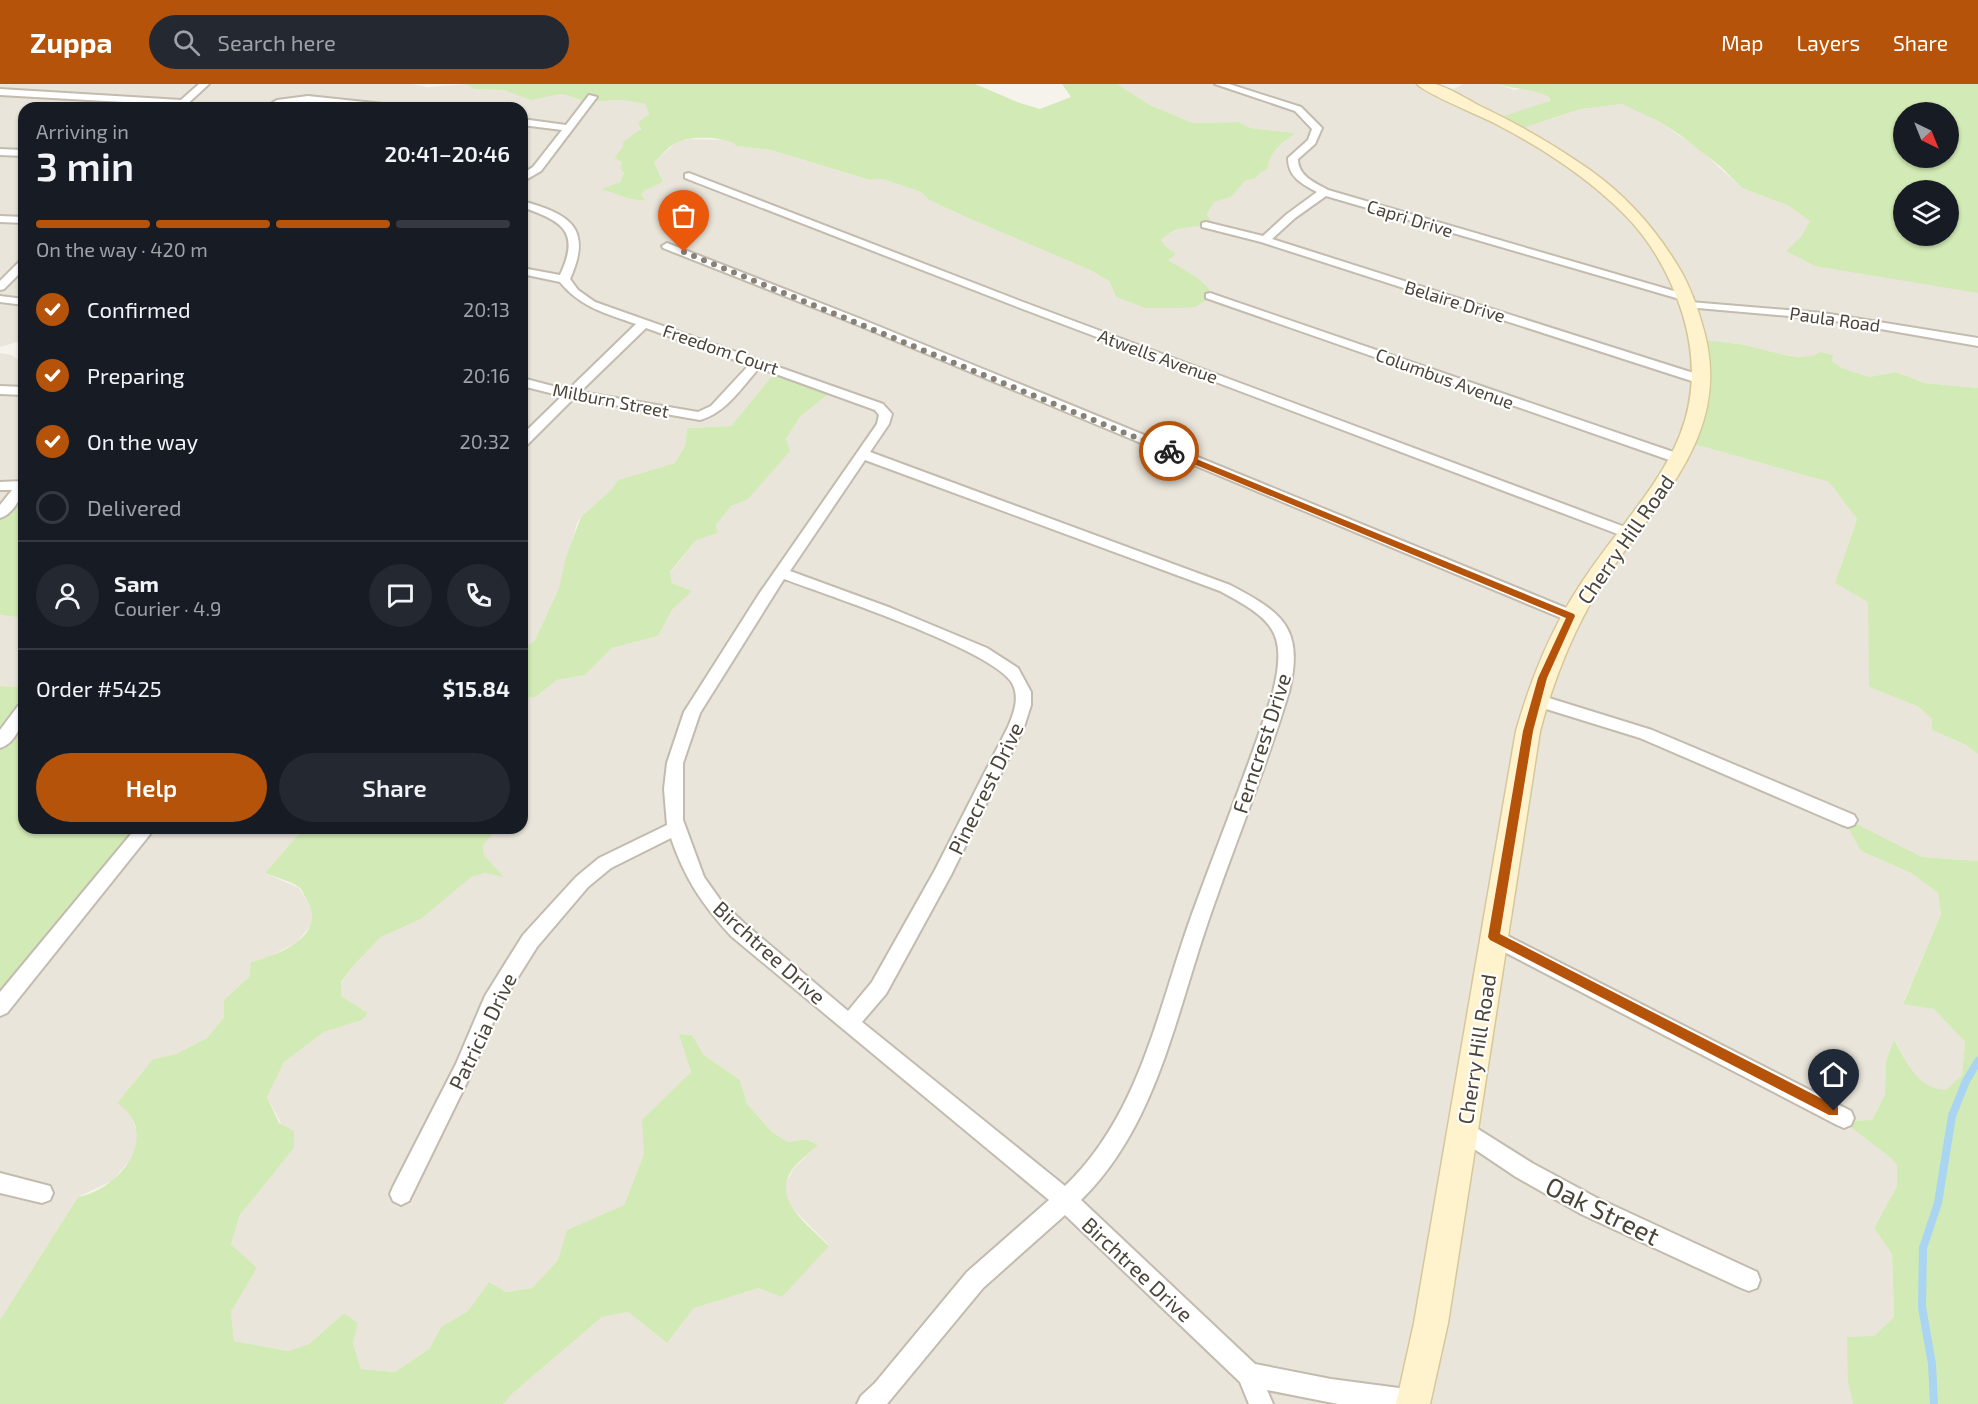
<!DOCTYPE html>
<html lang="en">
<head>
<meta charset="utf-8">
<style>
  :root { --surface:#171b24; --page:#242831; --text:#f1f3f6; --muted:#9ea1a6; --line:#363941; --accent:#b45309 }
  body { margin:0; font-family:"Exo 2",sans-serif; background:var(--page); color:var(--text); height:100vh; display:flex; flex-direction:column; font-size:22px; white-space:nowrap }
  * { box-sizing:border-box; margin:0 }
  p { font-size:20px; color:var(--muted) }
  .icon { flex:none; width:33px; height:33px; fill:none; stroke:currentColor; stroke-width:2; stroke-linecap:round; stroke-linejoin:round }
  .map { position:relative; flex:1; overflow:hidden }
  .drawer { position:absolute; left:18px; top:18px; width:510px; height:732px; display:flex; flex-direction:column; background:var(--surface); border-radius:18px; box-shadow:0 2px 4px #0004 }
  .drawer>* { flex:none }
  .needle { width:39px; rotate:137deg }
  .tools { position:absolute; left:1893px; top:18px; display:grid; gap:12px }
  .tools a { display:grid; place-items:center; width:66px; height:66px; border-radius:50%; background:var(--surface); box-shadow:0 2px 4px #0004; font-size:30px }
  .pin { position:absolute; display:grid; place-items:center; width:51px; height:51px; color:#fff; margin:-62px -26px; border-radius:50% 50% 50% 0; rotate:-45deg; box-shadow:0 0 6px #0007 }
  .pin .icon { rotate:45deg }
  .courier { position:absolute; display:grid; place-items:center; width:60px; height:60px; margin:-30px; border:4px solid #b45309; border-radius:50%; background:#fff; color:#222; box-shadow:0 2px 8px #0007 }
  .summary em { font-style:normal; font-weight:600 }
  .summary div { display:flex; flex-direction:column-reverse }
  .summary { display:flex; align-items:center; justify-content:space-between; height:102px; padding:0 18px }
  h1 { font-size:39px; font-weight:600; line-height:45px }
  .bar { display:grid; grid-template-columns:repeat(4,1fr); gap:9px 6px; align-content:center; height:72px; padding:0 18px }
  .bar i { height:8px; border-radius:4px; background:var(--line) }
  .bar .selected { background:var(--accent) }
  .bar p { grid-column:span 4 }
  .line { display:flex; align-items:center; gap:15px; padding:0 18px; border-top:2px solid var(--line) }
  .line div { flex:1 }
  .round { display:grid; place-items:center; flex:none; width:63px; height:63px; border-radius:32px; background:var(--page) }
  ol { padding:0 18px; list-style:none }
  li { display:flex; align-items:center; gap:18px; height:66px }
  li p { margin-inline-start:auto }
  li .icon { padding:6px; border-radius:50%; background:var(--accent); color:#fff; stroke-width:4 }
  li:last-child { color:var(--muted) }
  li i { width:33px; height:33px; border:3px solid var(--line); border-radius:50% }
  .button { display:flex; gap:12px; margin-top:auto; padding:12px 18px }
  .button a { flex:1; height:69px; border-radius:36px; background:var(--accent); color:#fff; font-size:24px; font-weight:600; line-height:69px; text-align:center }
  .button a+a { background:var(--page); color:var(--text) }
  header { display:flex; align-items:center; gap:36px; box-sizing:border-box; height:84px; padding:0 30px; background:var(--accent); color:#fff }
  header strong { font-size:28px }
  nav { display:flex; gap:33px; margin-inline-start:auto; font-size:21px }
  .search { width:420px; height:54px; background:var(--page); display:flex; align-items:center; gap:15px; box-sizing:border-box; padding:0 21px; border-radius:33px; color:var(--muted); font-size:22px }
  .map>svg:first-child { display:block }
</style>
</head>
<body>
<header>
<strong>Zuppa</strong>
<div class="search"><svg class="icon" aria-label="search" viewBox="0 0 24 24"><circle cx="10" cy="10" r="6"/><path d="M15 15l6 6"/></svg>Search here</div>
<nav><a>Map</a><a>Layers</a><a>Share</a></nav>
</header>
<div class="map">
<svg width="1978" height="1320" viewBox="0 0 1978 1320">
  <rect width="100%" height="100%" fill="#f6f3ec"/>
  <g fill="#eae5da">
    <polygon points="0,0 412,0 428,3 466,0 474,5 504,6 536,15 562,10 588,18 622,16 645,20 649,30 638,38 641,44 614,74 622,78 624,89 620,98 604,105 630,115 645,117 641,111 644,107 663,98 654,78 677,58 690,55 727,56 734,59 737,62 771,66 868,96 883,95 921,108 929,116 968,134 1090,186 1109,197 1116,213 1145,224 1176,224 1211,207 1194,192 1168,176 1161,156 1165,151 1188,142 1211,142 1207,130 1214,118 1231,113 1245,97 1256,94 1260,89 1268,85 1268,78 1271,70 1294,49 1251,44 1238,38 1193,39 1150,21 1117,0 1423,0 1454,5 1463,0 1498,0 1514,6 1525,4 1541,8 1550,13 1545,37 1581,25 1622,20 1636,25 1658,37 1699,65 1742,104 1789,122 1811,137 1801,153 1978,209 1978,304 1925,299 1896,288 1869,293 1842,284 1832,277 1816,272 1805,273 1770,269 1739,260 1701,256 1690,359 1829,398 1857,435 1835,499 1869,518 1869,603 1919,623 1932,635 1932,646 1966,661 1978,670 1978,777 1922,773 1853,738 1861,767 1911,789 1938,809 1941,830 1903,919 1934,925 1965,958 1962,991 1947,1006 1934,1006 1916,994 1895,957 1886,977 1885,1010 1872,1036 1844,1037 1891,1074 1897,1082 1897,1102 1874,1144 1892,1170 1894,1233 1874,1252 1848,1299 1853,1320 503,1320 513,1309 602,1233 628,1228 667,1259 694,1224 759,1204 829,1161 788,1120 784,1103 794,1084 818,1061 806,1055 788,1058 772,1048 747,1020 740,996 704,971 692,951 680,950 691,988 643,1036 644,1070 624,1121 568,1146 558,1176 532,1204 506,1208 489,1198 468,1227 441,1243 429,1265 395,1288 361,1285 353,1259 358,1239 344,1229 309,1260 288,1267 234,1257 231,1228 257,1184 231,1160 240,1131 294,1064 267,1013 284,978 324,948 362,936 368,929 341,912 341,899 355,880 381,853 421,835 471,792 485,789 503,792 484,771 483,761 498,744 522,744 522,613 534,614 557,596 585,591 612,564 658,552 672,526 691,507 672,499 670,489 696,456 718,449 716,441 720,435 731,422 747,416 753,408 800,333 833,306 776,287 731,342 687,344 685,362 675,379 618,396 611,406 581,433 577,439 559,504 535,556 522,565 522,24 24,24 24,256 0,263"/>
    <polygon points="0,269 12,271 24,280 24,412 16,412 0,429"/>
    <polygon points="0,531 24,534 24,603 0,602"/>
    <polygon points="147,744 304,744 265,789 299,804 313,826 312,840 297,858 269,873 251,878 249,893 224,916 224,933 207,954 176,970 153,975 117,1019 129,1027 138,1051 136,1069 112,1097 78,1113 0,1236 0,925"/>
  </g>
  <g fill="#d2eab5" fill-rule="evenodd">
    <path d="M466,0h509l45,19 20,6 31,-12 -9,-13h55l33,21 43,18 45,-1 13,6 44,5c-11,9 -28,20 -27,36l-8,4 -4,5 -11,3 -14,16 -17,5 -7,12 5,12c-18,0 -38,0 -51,14l3,5 12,9 -8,6c14,9 39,20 45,36l-18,11 -19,1h-31l-29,-11 -7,-16 -19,-11 -122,-52 -39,-18 -8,-8 -38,-13 -14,1 -98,-30 -35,-4 -2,-3c-14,-6 -44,-8 -58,0 -8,4 -15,13 -22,19l9,20 -19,9 -3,4 5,6 -16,-2 -28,-10 18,-7 4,-9 -4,-5 2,-6 -8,-4 9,-11v-5l18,-13 -3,-7 11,-8 -4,-10 -23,-4 -34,2 -26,-8 -31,6 -27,-10 -30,-1z"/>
    <path d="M1498,0h480v209l-163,-27 -29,-15 15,-14 9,-16 -21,-15 -47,-18 -21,-21 -41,-32 -22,-14 -36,-17 -41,5 -62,20 -21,-11 52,-17 -1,-4c-16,-9 -33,-7 -51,-13zM1904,28h44v46h-44zM1904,106h44v46h-44z"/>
    <path d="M1701,256c12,1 25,2 38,4 18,3 66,21 81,8l13,3 -1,6 10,7 27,9 27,-5 29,11 53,5v366l-12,-9 -34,-15v-11l-13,-12 -50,-20 -1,-85 -33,-19 22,-64 -28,-37 -139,-39z"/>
    <polygon points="776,287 833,306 800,333 786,355 790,367 747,416 731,422 716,441 718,449 696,456 670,488 672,499 692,507 672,526 658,552 612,564 585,591 557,596 534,614 522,613 522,565 535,556 559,504 566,473 581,433 611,406 618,396 675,379 685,362 687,344 731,342"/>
    <polygon points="16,412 24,412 24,534 0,531 0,430"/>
    <polygon points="0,602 24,603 24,626 13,641 24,642 24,744 147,744 0,925"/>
    <path d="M1844,736l9,2 69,35 56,4v543h-125l-5,-21 -1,-46 27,-1 20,-19 -2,-63 -18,-26 23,-42v-20l-6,-8 -48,-37 29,-1 13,-26 1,-33 8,-21c14,23 23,49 52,50l16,-15 3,-33 -31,-33 -31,-5 38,-90 -3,-21 -27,-20 -50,-22z"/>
    <path d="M304,744h194l-15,17 1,10 20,22 -19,-4 -14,4 -50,42 -40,18 -26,27 -14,18v14l27,17 -6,7 -38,12 -40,30 -17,35 12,26 15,8v17l-54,67 -9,29 26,24 -26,44 3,29 54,10 21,-7 35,-31 14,10 -5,20 8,26 34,3 34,-23 12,-22 27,-16 21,-29 17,10 26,-4 26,-28 9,-30 57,-25 20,-51 -2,-34 49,-48 -12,-38 13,1 12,20 36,25 7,24 25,28 16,10 18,-3 12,6c-7,7 -17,14 -24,22 -25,32 14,57 35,79l-47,51 -23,-9 -65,20 -27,35 -39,-31 -26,5 -89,76 -10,11h-503v-84l78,-123c42,-8 85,-63 39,-94l36,-44 23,-5 31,-16 17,-21v-17l25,-23 2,-15c28,-7 77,-27 56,-62 -2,-3 -5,-10 -7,-12 -8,-7 -26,-11 -35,-15z"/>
  </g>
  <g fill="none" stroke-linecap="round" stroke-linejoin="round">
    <polyline stroke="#a9d4f2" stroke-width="8" points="1934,1320 1932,1280 1922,1223 1923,1164 1938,1119 1952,1032 1966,997 1978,977"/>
    <defs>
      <g id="minor">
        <polygon points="199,0 209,0 183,24 173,24 176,21 0,11 0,5 181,16"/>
        <path d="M1215,0h14l72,23 21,21 -7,16 -17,15c0,17 16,23 30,31l363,106 2,2 -6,3 -4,-1 -357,-104 -31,22 -23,21 434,138 2,3 -2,3h-8l-437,-141 -59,-15v-4l4,-1 57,14 24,-22 30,-22c-15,-8 -29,-15 -29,-34l20,-18 4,-11 -17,-18z"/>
        <polygon points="589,11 597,13 541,87 522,98 522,90 533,83 562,46 522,41 522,35 566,41"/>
        <path d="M308,12l85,9 5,3c-30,0 -60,-6 -89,-6 -11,0 -28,7 -37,1l5,-3z"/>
        <polygon points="0,65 24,66 24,72 0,71"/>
        <polygon points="689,89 1023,218 1633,446 1635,449 1628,453 1623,452 1015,222 685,94 685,90"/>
        <path d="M522,117c48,13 71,27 48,78l8,11 17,12 288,102 9,10 -3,10 -19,28 360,133c54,28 74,44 59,107 -23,76 -53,149 -79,224 -34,97 -53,210 -129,284l174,164 76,15 83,11 8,4 3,10h-87l-71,-14 6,14h-24l-9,-22 -175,-167 -82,73 -96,116h-30l4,-8 14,-13 92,-111 82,-72 -318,-264c-29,-32 -46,-57 -60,-98l-60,30 -23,19 -51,60 -37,59 -29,68 -62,127 -8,4 -8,-4 -3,-7 3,-7 63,-123 29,-68 38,-61 53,-58 23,-19 68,-33 -3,-36 3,-26 17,-51 75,-118 118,-170 2,-9 -4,-5 -116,-42c-17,19 -33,45 -59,52l-126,-22 -47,47 -5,1v-11l40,-39 -40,-10v-8l46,12 68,-66c-29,-10 -56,-17 -76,-42l-38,-8v-6l38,7c21,-44 2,-54 -38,-68zM646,244l103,37 -38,41 -13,6 -118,-20zM865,376l355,131c52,28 68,40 53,101 -24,75 -54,148 -81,222 -34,94 -52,201 -127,272l-203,-164 24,-28 65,-119 73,-148 7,-22v-13l-13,-24 -31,-20 -96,-40 -101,-37zM784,495c43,16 209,71 228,104 8,14 2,30 -4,44l-73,143 -63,112 -24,29 -103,-87 -24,-23 -17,-24 -21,-57v-57l17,-50z"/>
        <polygon points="0,132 24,133 24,139 0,138"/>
        <polygon points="667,159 861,235 1576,528 1579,532 1571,537 1566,536 853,239 663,164 662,162"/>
        <polygon points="24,176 24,185 4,205 0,206 0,197 20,177"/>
        <polygon points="1210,209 1685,372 1687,375 1680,379 1675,378 1206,214 1206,210"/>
        <polygon points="0,212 24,215 24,221 0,218"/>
        <polygon points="1690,218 1823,229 1978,254 1978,262 1823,235 1686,223 1686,219"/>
        <polygon points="0,302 24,303 24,311 0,310"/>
        <path d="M24,397c0,13 -10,33 -24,37v-13l12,-15h-12v-8z"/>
        <polygon points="1536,610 1652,646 1854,731 1857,736 1854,741 1848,743 1842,741 1640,654 1530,620 1528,616 1530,612"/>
        <path d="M24,620c0,16 -7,39 -24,44v-18l18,-24z"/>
        <polygon points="136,744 155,744 7,929 0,932 0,908"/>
        <polygon points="1494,845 1851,1027 1854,1034 1851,1041 1844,1044 1837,1041 1487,859 1485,853 1487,847"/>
        <polygon points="1462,1035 1532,1079 1597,1114 1757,1188 1760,1196 1757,1204 1749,1207 1741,1204 1581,1130 1516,1093 1455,1052 1452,1045 1455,1038"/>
        <polygon points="0,1089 50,1102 53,1109 50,1116 42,1119 0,1109"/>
      </g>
      <path id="secondary" d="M1417,0c6,0 13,0 18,0 14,4 29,13 41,20 40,19 77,40 114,66 38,27 69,63 92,103 9,17 15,33 20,51 34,109 -45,175 -99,258 -29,46 -49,96 -63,149l-92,592 -18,81h-34l18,-81 102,-592c14,-49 32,-95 59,-138 59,-95 145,-152 108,-278 -12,-38 -31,-73 -59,-101 -37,-37 -83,-67 -130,-91 -15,-8 -68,-29 -77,-39z"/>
    </defs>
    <use href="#minor" stroke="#c2bbae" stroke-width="4"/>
    <use href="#secondary" stroke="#d6c79b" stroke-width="3"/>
    <use href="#minor" fill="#fff" fill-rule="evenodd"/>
    <use href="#secondary" fill="#fff3cd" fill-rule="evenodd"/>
  </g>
  <polygon fill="#b45309" points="1167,365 1172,365 1574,530 1575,532 1547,594 1533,647 1500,850 1838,1023 1838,1031 1829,1031 1490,856 1488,853 1523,647 1538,594 1566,534 1167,369"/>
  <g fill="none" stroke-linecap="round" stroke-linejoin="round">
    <polyline stroke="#878178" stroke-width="6" stroke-dasharray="0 10.8" points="684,168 1169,367"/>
  </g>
  <g text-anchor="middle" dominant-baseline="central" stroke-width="4.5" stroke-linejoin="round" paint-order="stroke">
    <g font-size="18" fill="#4b4439" stroke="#fff">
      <text transform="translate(1410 134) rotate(17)">Capri Drive</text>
      <text transform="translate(1455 217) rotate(17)">Belaire Drive</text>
      <text transform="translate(1835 235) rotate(8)">Paula Road</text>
      <text transform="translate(721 265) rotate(19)">Freedom Court</text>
      <text transform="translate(1158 272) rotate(20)">Atwells Avenue</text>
      <text transform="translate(1445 294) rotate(20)">Columbus Avenue</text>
      <text transform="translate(611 316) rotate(11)">Milburn Street</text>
    </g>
    <g font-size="21" fill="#4b4439" stroke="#fff">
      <text transform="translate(1625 455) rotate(-55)">Cherry Hill Road</text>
      <text transform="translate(1261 659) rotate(-72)">Ferncrest Drive</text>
      <text transform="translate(985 704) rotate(-64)">Pinecrest Drive</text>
      <text transform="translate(770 868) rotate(42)">Birchtree Drive</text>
      <text transform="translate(482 947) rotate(-64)">Patricia Drive</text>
      <text transform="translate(1476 965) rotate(-81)">Cherry Hill Road</text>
      <text transform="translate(1138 1185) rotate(43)">Birchtree Drive</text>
    </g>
    <g font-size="26" fill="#4b4439" stroke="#fff">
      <text transform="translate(1603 1126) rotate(26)">Oak Street</text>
    </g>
  </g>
</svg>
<div class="tools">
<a><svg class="needle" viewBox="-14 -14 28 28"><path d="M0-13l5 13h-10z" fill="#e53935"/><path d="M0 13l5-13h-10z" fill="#9ea1a6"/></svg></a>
<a><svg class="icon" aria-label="layers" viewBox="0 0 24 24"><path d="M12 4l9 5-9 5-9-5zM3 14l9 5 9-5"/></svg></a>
</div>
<div class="pin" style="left:684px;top:168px;background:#ea580c"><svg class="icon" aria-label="bag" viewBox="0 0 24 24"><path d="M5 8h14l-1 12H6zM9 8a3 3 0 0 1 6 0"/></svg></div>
<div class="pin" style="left:1834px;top:1027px;background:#1f2937"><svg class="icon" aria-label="home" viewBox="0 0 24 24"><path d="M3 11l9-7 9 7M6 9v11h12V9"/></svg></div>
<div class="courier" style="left:1169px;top:367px"><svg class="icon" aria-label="bike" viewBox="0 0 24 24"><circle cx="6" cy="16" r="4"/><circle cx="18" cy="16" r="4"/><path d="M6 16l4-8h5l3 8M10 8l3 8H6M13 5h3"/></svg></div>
<section class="drawer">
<div class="summary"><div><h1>3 min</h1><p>Arriving in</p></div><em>20:41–20:46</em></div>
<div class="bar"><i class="selected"></i><i class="selected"></i><i class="selected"></i><i></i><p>On the way · 420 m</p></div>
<ol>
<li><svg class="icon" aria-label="check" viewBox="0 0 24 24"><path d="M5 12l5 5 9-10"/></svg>Confirmed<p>20:13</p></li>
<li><svg class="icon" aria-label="check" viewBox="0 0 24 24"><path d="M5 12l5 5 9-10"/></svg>Preparing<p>20:16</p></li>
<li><svg class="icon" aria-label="check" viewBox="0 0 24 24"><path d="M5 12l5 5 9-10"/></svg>On the way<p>20:32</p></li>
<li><i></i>Delivered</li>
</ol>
<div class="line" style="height:108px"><a class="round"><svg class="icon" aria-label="person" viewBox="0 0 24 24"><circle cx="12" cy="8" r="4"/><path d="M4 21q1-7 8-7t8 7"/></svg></a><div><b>Sam</b><p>Courier · 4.9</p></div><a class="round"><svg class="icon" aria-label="chat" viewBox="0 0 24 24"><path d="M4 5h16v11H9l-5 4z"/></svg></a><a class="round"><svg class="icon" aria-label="phone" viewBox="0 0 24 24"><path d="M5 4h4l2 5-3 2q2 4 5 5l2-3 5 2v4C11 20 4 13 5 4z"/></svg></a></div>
<div class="line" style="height:78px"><div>Order #5425</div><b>$15.84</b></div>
<div class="button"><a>Help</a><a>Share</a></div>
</section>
</div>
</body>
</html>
